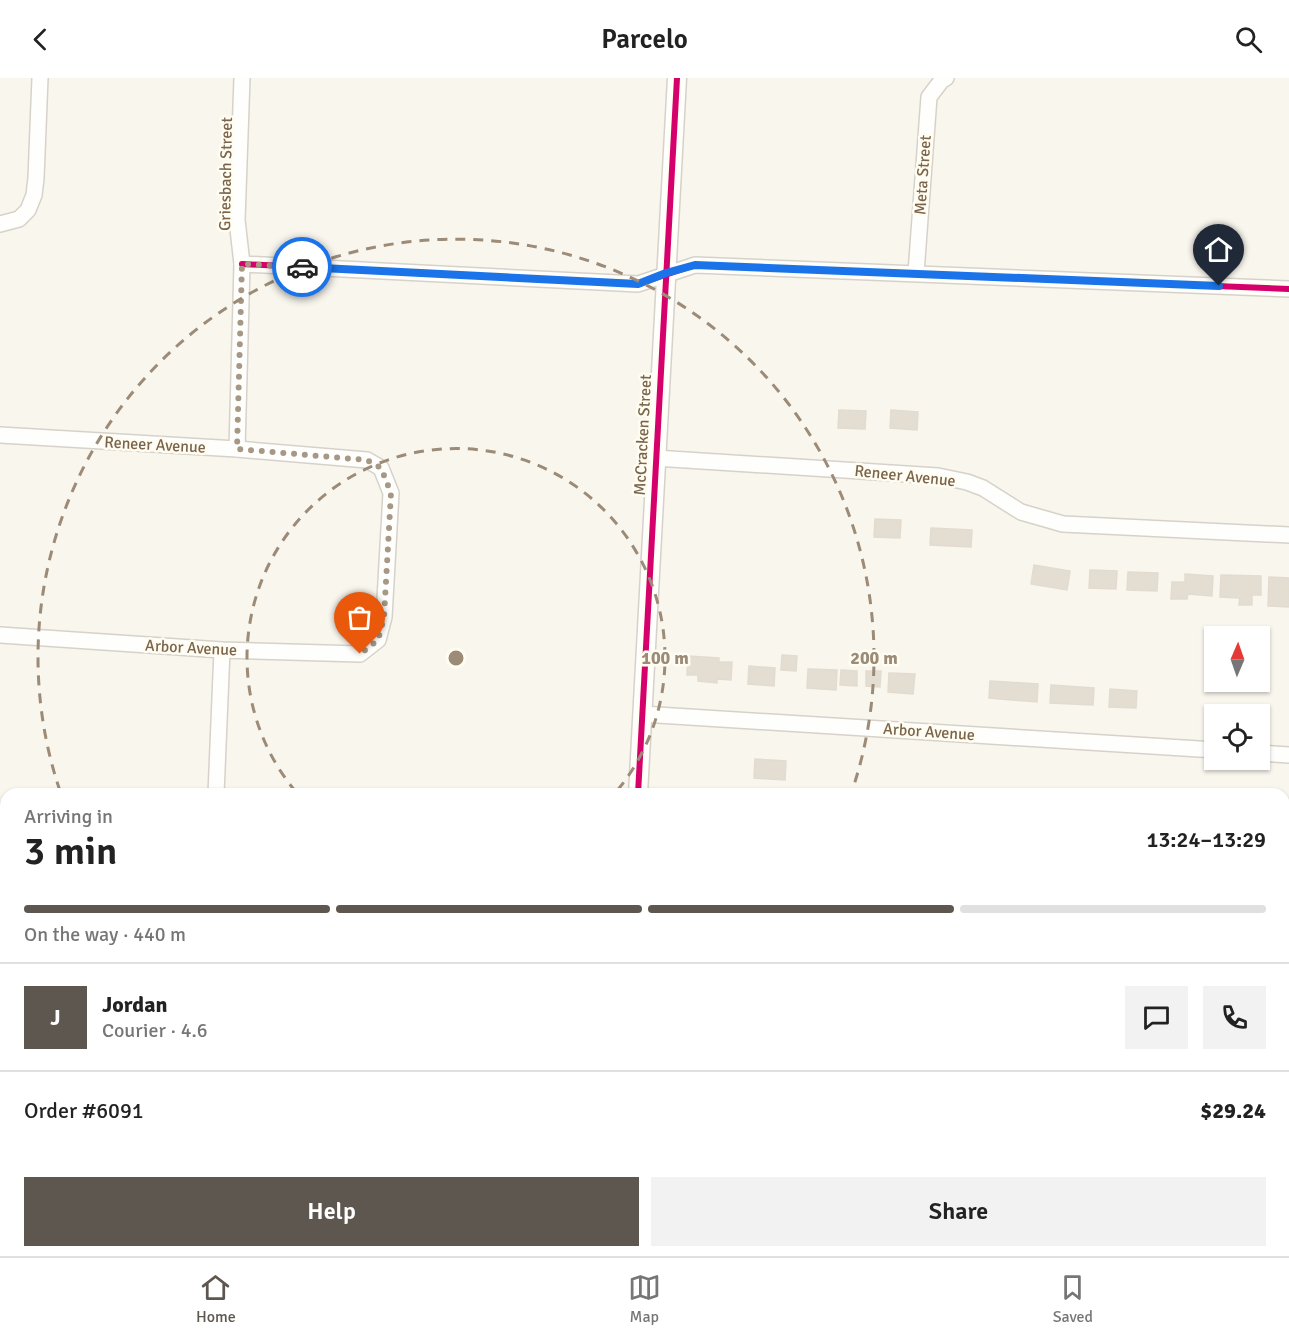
<!DOCTYPE html>
<html lang="en">
<head>
<meta charset="utf-8">
<style>
  :root { --surface:#fff; --page:#f2f2f2; --text:#222; --muted:#767676; --line:#e0e0e0; --accent:#5d574f }
  body { margin:0; font-family:Signika,sans-serif; background:var(--page); color:var(--text); height:100vh; display:flex; flex-direction:column; font-size:22px; white-space:nowrap }
  * { box-sizing:border-box; margin:0 }
  p { font-size:20px; color:var(--muted) }
  .icon { flex:none; width:33px; height:33px; fill:none; stroke:currentColor; stroke-width:2; stroke-linecap:round; stroke-linejoin:round }
  .map { position:relative; flex:1; overflow:hidden }
  .panel { position:absolute; left:0px; top:710px; width:1290px; height:470px; display:flex; flex-direction:column; background:var(--surface); border-radius:18px 18px 0 0; box-shadow:0 2px 4px #0004 }
  .panel>* { flex:none }
  .needle { width:39px; rotate:2deg }
  .fabs { position:absolute; left:1204px; top:548px; display:grid; gap:12px }
  .fabs a { display:grid; place-items:center; width:66px; height:66px; border-radius:0px; background:var(--surface); box-shadow:0 2px 4px #0004; font-size:30px }
  .pin { position:absolute; display:grid; place-items:center; width:51px; height:51px; color:#fff; margin:-62px -26px; border-radius:50% 50% 50% 0; rotate:-45deg; box-shadow:0 0 6px #0007 }
  .pin .icon { rotate:45deg }
  .courier { position:absolute; display:grid; place-items:center; width:60px; height:60px; margin:-30px; border:4px solid #1a73e8; border-radius:50%; background:#fff; color:#222; box-shadow:0 2px 8px #0007 }
  .summary em { font-style:normal; font-weight:600 }
  .summary div { display:flex; flex-direction:column-reverse }
  .summary { display:flex; align-items:center; justify-content:space-between; height:102px; padding:0 24px }
  h1 { font-size:39px; font-weight:600; line-height:45px }
  .bar { display:grid; grid-template-columns:repeat(4,1fr); gap:9px 6px; align-content:center; height:72px; padding:0 24px }
  .bar i { height:8px; border-radius:4px; background:var(--line) }
  .bar .selected { background:var(--accent) }
  .bar p { grid-column:span 4 }
  .line { display:flex; align-items:center; gap:15px; padding:0 24px; border-top:2px solid var(--line) }
  .line div { flex:1 }
  .round { display:grid; place-items:center; flex:none; width:63px; height:63px; border-radius:0px; background:var(--page) }
  .cta { display:flex; gap:12px; margin-top:auto; padding:12px 24px }
  .cta a { flex:1; height:69px; border-radius:0px; background:var(--accent); color:#fff; font-size:24px; font-weight:600; line-height:69px; text-align:center }
  .cta a+a { background:var(--page); color:var(--text) }
  header { display:flex; justify-content:space-between; align-items:center; height:78px; padding:0 24px; background:var(--surface); font-size:27px; font-weight:600 }
  .dock { display:flex; justify-content:space-around; align-items:center; height:84px; border-top:2px solid var(--line); background:var(--surface); font-size:16px; color:var(--muted) }
  .dock a { display:grid; justify-items:center; gap:3px }
  .dock .selected { color:var(--accent) }
  .map>svg:first-child { display:block }
</style>
</head>
<body>
<header><svg class="icon" aria-label="back" viewBox="0 0 24 24"><path d="M15 5l-7 7 7 7"/></svg>Parcelo<svg class="icon" aria-label="search" viewBox="0 0 24 24"><circle cx="10" cy="10" r="6"/><path d="M15 15l6 6"/></svg></header>
<div class="map">
<svg width="1289" height="1178" viewBox="0 0 1289 1178">
  <rect width="100%" height="100%" fill="#f9f6ee"/>
  <polygon fill="#e9e5dc" points="646,1173 1002,1173 1108,1178 645,1178"/>
  <g fill="#e4ded2" stroke="#e2dbd0" stroke-width="1.5">
    <polygon points="839,332 866,333 865,351 838,350"/>
    <polygon points="891,332 918,334 917,352 890,350"/>
    <polygon points="875,441 901,442 900,460 874,459"/>
    <polygon points="931,450 972,452 971,469 930,467"/>
    <polygon points="1034,487 1070,493 1067,512 1031,506"/>
    <polygon points="1090,492 1117,493 1116,511 1089,510"/>
    <polygon points="1128,494 1158,495 1157,513 1127,512"/>
    <polygon points="1185,496 1213,498 1212,518 1188,516 1187,521 1171,521 1172,504 1185,504"/>
    <polygon points="1221,497 1261,498 1261,517 1252,517 1252,527 1239,527 1240,516 1238,516 1238,520 1220,519"/>
    <polygon points="1269,499 1289,500 1289,529 1268,528"/>
    <polygon points="782,577 797,578 796,593 781,592"/>
    <polygon points="688,578 719,580 719,584 732,584 731,602 717,601 717,605 698,603 698,597 687,597"/>
    <polygon points="749,588 775,590 774,608 748,606"/>
    <polygon points="808,591 837,592 836,612 807,610"/>
    <polygon points="841,592 857,593 857,608 840,607"/>
    <polygon points="866,593 881,593 880,609 866,608"/>
    <polygon points="889,595 915,596 913,616 888,614"/>
    <polygon points="990,603 1038,606 1037,624 989,620"/>
    <polygon points="1051,607 1094,610 1093,627 1050,625"/>
    <polygon points="1110,611 1137,613 1136,630 1109,629"/>
    <polygon points="755,681 786,683 785,702 754,700"/>
    <rect x="1284" y="806" width="5" height="18"/>
    <rect x="1284" y="912" width="5" height="18"/>
  </g>
  <g fill="none" stroke-linecap="round" stroke-linejoin="round">
    <defs>
      <g id="service">
        <polyline points="624,1173 654,1178"/>
        <polyline points="654,1177 669,1178"/>
      </g>
      <g id="minor">
        <polyline points="0,146 19,141 28,132 34,117 36,100 40,0"/>
        <polyline points="242,186 638,206 695,187 1289,211"/>
        <polyline points="916,195 929,19 942,2 946,0"/>
        <polyline points="0,357 237,371 367,382 381,390 391,415 384,539 378,562 360,576 222,572 0,557"/>
        <polyline points="237,371 242,186 237,142 242,0"/>
        <polyline points="655,380 938,398 967,404 983,410 1021,434 1063,446 1289,457"/>
        <polyline points="642,636 1215,672"/>
        <polyline points="1260,675 1289,677"/>
        <polyline points="216,716 222,572"/>
        <polyline points="1284,869 1289,869"/>
        <polyline points="0,898 6,899"/>
        <polyline points="1284,1069 1289,1069"/>
        <polyline points="0,1132 6,1132"/>
        <polyline points="192,1178 193,1173"/>
      </g>
      <g id="tertiary">
        <polyline points="638,716 677,0"/>
        <polyline points="612,1178 613,1173"/>
      </g>
    </defs>
    <use href="#service" stroke="#d7d2c9" stroke-width="10"/>
    <use href="#minor" stroke="#d7d2c9" stroke-width="18"/>
    <use href="#tertiary" stroke="#d7d2c9" stroke-width="21"/>
    <use href="#service" stroke="#fefefc" stroke-width="8"/>
    <use href="#minor" stroke="#fefefc" stroke-width="15"/>
    <use href="#tertiary" stroke="#fefefc" stroke-width="18"/>
    <defs>
      <g id="cycleway">
        <polyline points="242,186 638,206 695,187 1289,211"/>
        <polyline points="638,716 677,0"/>
      </g>
    </defs>
    <use href="#cycleway" stroke="#fffcf1" stroke-width="10"/>
    <use href="#cycleway" stroke="#d6006c" stroke-width="6"/>
  </g>
  <g fill="none" stroke-linecap="round" stroke-linejoin="round">
    <polyline stroke="#a69885" stroke-width="6" stroke-dasharray="0 10.8" points="302,189 242,186 237,371 367,382 381,390 391,415 384,539 378,562 360,576"/>
    <polyline stroke="#1a73e8" stroke-width="8" points="302,189 638,206 666,195 695,187 1219,208"/>
  </g>
  <g fill="none" stroke="#9b8b77" stroke-width="3" stroke-dasharray="10 8">
    <path d="M296 714A209 209 0 1 1 616 714"/>
    <path d="M60 713A418 418 0 1 1 852 713"/>
  </g>
  <g text-anchor="middle" dominant-baseline="central" stroke-width="5" stroke-linejoin="round" paint-order="stroke">
    <g font-size="16" fill="#7a654c" stroke="#fffcf1">
      <text transform="translate(226 96) rotate(-89)">Griesbach Street</text>
      <text transform="translate(923 97) rotate(-86)">Meta Street</text>
      <text transform="translate(643 357) rotate(-87)">McCracken Street</text>
      <text transform="translate(155 367) rotate(3)">Reneer Avenue</text>
      <text transform="translate(905 398) rotate(6)">Reneer Avenue</text>
      <text transform="translate(191 570) rotate(3)">Arbor Avenue</text>
      <text transform="translate(929 654) rotate(4)">Arbor Avenue</text>
    </g>
  </g>
  <circle cx="456" cy="580" r="9" fill="#9b8b77" stroke="#fffcf1" stroke-width="3"/>
  <g font-size="18" text-anchor="middle" font-weight="bold" fill="#9b8b77" stroke="#fffcf1" stroke-width="5" stroke-linejoin="round" paint-order="stroke">
    <text x="665" y="586">100 m</text>
    <text x="874" y="586">200 m</text>
  </g>
</svg>
<div class="fabs">
<a><svg class="needle" viewBox="-14 -14 28 28"><path d="M0-13l5 13h-10z" fill="#e53935"/><path d="M0 13l5-13h-10z" fill="#767676"/></svg></a>
<a><svg class="icon" aria-label="locate" viewBox="0 0 24 24"><circle cx="12" cy="12" r="6"/><path d="M12 2v4M12 18v4M2 12h4M18 12h4"/></svg></a>
</div>
<div class="pin" style="left:360px;top:576px;background:#ea580c"><svg class="icon" aria-label="bag" viewBox="0 0 24 24"><path d="M5 8h14l-1 12H6zM9 8a3 3 0 0 1 6 0"/></svg></div>
<div class="pin" style="left:1219px;top:208px;background:#1f2937"><svg class="icon" aria-label="home" viewBox="0 0 24 24"><path d="M3 11l9-7 9 7M6 9v11h12V9"/></svg></div>
<div class="courier" style="left:302px;top:189px"><svg class="icon" aria-label="car" viewBox="0 0 24 24"><path d="M5 17H2v-5l4-1 3-4h7l3 4 3 1v5h-3M9 17h6M6 11h13"/><circle cx="7" cy="17" r="2"/><circle cx="17" cy="17" r="2"/></svg></div>
<section class="panel">
<div class="summary"><div><h1>3 min</h1><p>Arriving in</p></div><em>13:24–13:29</em></div>
<div class="bar"><i class="selected"></i><i class="selected"></i><i class="selected"></i><i></i><p>On the way · 440 m</p></div>
<div class="line" style="height:108px"><b class="round" style="background:var(--accent);color:#fff">J</b><div><b>Jordan</b><p>Courier · 4.6</p></div><a class="round"><svg class="icon" aria-label="chat" viewBox="0 0 24 24"><path d="M4 5h16v11H9l-5 4z"/></svg></a><a class="round"><svg class="icon" aria-label="phone" viewBox="0 0 24 24"><path d="M5 4h4l2 5-3 2q2 4 5 5l2-3 5 2v4C11 20 4 13 5 4z"/></svg></a></div>
<div class="line" style="height:78px"><div>Order #6091</div><b>$29.24</b></div>
<div class="cta"><a>Help</a><a>Share</a></div>
</section>
</div>
<nav class="dock">
<a class="selected"><svg class="icon" aria-label="home" viewBox="0 0 24 24"><path d="M3 11l9-7 9 7M6 9v11h12V9"/></svg>Home</a>
<a><svg class="icon" aria-label="map" viewBox="0 0 24 24"><path d="M3 6l6-2 6 2 6-2v14l-6 2-6-2-6 2zM9 4v14M15 6v14"/></svg>Map</a>
<a><svg class="icon" aria-label="saved" viewBox="0 0 24 24"><path d="M7 4h10v16l-5-4-5 4z"/></svg>Saved</a>
</nav>
</body>
</html>
